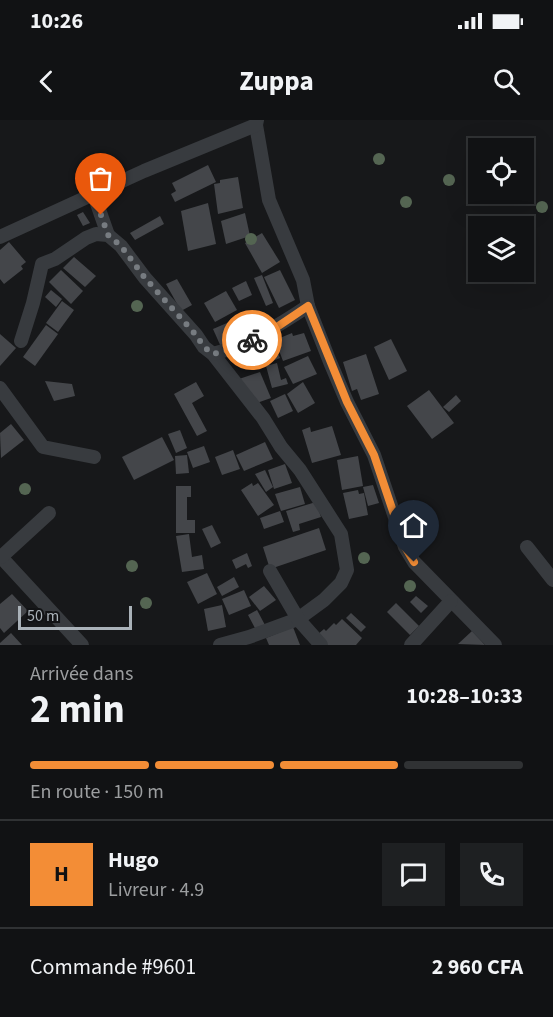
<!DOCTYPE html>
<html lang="fr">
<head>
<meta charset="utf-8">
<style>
  :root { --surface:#111214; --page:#1e2022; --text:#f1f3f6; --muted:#9c9ea0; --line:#303234; --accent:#f38d36 }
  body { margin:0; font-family:"Source Sans 3",sans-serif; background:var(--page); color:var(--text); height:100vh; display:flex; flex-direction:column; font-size:22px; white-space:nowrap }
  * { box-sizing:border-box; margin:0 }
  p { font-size:20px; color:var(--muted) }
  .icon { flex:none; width:33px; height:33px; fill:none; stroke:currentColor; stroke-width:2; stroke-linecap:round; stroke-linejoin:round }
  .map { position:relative; height:525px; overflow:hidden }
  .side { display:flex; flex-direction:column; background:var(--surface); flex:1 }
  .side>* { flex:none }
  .controls { position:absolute; left:468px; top:18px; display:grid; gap:12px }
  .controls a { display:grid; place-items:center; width:66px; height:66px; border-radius:0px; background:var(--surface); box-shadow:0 6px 24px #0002,0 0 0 2px var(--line); font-size:30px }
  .scale { position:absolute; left:18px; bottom:15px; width:114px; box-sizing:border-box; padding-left:6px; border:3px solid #aab2b9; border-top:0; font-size:16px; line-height:21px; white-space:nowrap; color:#aab2b9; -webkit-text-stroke:4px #121315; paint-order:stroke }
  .pin { position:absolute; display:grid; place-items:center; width:51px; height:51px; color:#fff; margin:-62px -26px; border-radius:50% 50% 50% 0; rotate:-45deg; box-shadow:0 0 6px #0007 }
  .pin .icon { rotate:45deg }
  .courier { position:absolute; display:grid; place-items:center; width:60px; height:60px; margin:-30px; border:4px solid #f38d36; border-radius:50%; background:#fff; color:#222; box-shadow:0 2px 8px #0007 }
  .head em { font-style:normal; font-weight:700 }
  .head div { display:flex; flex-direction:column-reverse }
  .head { display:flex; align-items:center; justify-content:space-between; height:102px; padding:0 30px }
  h1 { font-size:39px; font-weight:700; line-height:45px }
  .bar { display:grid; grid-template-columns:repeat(4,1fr); gap:9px 6px; align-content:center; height:72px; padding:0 30px }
  .bar i { height:8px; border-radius:4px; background:var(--line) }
  .bar .selected { background:var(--accent) }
  .bar p { grid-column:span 4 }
  .line { display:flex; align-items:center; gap:15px; padding:0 30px; border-top:2px solid var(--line) }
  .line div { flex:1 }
  .round { display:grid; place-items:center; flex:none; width:63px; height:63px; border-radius:0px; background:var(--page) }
  .status { display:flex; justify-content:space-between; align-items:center; height:42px; padding:0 30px; background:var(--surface); direction:ltr }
  .status svg { height:16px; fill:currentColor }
  header { display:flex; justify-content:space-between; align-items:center; height:78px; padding:0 30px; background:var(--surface); font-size:27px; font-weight:700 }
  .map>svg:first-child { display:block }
</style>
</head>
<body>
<div class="status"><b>10:26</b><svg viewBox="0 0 49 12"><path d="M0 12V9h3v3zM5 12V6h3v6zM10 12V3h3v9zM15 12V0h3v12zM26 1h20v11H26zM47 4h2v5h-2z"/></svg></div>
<header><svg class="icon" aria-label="back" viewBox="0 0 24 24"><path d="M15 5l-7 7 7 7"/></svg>Zuppa<svg class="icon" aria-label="search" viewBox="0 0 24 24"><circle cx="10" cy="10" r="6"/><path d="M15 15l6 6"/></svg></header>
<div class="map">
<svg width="553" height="525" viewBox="0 0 553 525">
  <rect width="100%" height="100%" fill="#17181a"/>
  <g fill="#44464a">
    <polygon points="208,45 216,62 175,82 171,74 176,71 172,63"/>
    <polygon points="238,57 243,88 218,94 214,64 220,63 220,60"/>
    <polygon points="208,83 216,124 188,131 181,91"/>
    <polygon points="83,92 90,103 83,106 77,95"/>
    <polygon points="245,93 250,116 226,124 221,101"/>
    <polygon points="160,96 164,104 135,120 130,113"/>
    <polygon points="262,113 280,142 262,153 245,123"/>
    <polygon points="9,122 26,142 21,146 23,149 4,164 0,159 0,130"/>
    <polygon points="74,137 96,156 85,167 63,148"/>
    <polygon points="61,150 83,171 71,184 49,162"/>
    <polygon points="280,150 295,180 279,188 264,157"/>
    <polygon points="262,155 273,183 266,186 254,158"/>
    <polygon points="177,159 192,185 181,191 166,164"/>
    <polygon points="246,161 252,175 239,181 232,168"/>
    <polygon points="51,170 62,179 56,187 45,177"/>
    <polygon points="226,171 237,190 215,202 204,183"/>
    <polygon points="62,181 74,190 58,212 46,203"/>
    <polygon points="241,197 249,215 221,227 213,209"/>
    <polygon points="46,205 58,214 35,246 23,237"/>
    <polygon points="292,213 293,216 304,213 311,231 283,241 275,220"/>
    <polygon points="0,214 16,228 0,246"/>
    <polygon points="272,219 280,238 263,245 259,237 253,240 249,229"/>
    <polygon points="391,219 407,251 389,260 374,227"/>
    <polygon points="366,234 379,274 361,280 357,269 352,271 343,242"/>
    <polygon points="308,236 317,254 293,264 284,247"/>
    <polygon points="277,243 281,260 286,258 288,264 272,268 266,246"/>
    <polygon points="260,252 271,278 254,284 239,259"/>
    <polygon points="45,261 72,264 75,276 54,281"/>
    <polygon points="196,262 204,276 192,283 207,311 197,316 174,274"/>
    <polygon points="303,262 315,283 298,293 287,274"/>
    <polygon points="429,270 454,303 432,319 407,286"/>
    <polygon points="285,274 293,291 278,298 270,281"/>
    <polygon points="456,275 461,281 449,292 443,287"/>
    <polygon points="11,304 24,320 1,338 0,313"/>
    <polygon points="332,306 341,335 312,343 302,310 310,307 311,312"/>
    <polygon points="180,310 187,328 176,333 168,314"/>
    <polygon points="162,317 174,340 134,360 122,337"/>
    <polygon points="265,322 273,339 244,351 236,335"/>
    <polygon points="204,326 210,342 193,348 187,332"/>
    <polygon points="233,330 240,349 222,355 215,337"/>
    <polygon points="187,335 189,353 176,354 175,336"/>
    <polygon points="358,336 363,366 342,370 337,340"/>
    <polygon points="285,344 292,363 274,369 268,350"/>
    <polygon points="265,350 273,367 266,372 255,354"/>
    <polygon points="252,363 253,366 258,363 274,385 258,396 241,370"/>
    <polygon points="373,365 379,383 368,386 363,367"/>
    <polygon points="176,366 191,366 191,377 187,377 187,400 195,400 195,413 176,413"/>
    <polygon points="300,367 305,384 281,391 275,374"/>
    <polygon points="358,370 359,374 364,373 368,395 349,399 343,373"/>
    <polygon points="316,382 321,397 299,404 300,410 293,412 286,391"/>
    <polygon points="280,391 284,402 264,409 260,398"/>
    <polygon points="212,405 221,423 211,428 202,409"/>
    <polygon points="319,408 326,430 270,449 263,427"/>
    <polygon points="189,414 192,437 202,435 204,449 182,452 176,416"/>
    <polygon points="247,433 252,446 248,448 246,444 236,449 232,440"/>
    <polygon points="207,453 217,474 198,484 187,462"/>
    <polygon points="234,457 239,467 222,476 217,467"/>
    <polygon points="264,466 276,480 260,491 249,477"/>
    <polygon points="244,470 251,486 229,495 222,479"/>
    <polygon points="12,474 28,491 4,513 0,508 0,484"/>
    <polygon points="416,476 428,486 421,493 410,482"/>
    <polygon points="396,483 419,506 410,515 387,492"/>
    <polygon points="222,485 226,507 208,511 204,489"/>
    <polygon points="257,490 265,505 256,510 248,495"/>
    <polygon points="351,493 366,507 361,512 346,498"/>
    <polygon points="342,499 362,518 356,525 327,525 317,515 324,509 326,511 334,503 336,505"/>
    <polygon points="293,507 300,525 269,525 266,518"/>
    <polygon points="472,511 485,525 458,524"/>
    <polygon points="11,513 22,525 0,525 0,523"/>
  </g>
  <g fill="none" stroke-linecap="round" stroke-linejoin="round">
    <g stroke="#383b3f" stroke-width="14">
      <polyline points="257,0 256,5 269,80 303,160 308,186 330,242 347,282 374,335 405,427 414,442 495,525"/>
      <polyline points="94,75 108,115"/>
      <polyline points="0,117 144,51 256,5"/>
      <polyline points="21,221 33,183 42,144 55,139 86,118 96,114 108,115 121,126 145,158 196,215 204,227 213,234 263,298 281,327 300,350 341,414 347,450 341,463 324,480 298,499 249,517 220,525"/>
      <path d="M213,234c36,-10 65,-28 95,-48"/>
      <polyline points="0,268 43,327 94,337"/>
      <polyline points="527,427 553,460"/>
      <polyline points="0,436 82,525"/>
      <polyline points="1,437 49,393"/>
      <polyline points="270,451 298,499 321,525"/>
      <polyline points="411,525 451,481"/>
    </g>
  </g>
  <g fill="#546552">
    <circle cx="379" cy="39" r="6"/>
    <circle cx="449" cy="60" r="6"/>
    <circle cx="406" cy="82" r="6"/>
    <circle cx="542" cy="87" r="6"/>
    <circle cx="251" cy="119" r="6"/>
    <circle cx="137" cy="186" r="6"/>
    <circle cx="25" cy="369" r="6"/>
    <circle cx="364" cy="438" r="6"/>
    <circle cx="132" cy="446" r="6"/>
    <circle cx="410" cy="466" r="6"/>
    <circle cx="146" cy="483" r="6"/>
  </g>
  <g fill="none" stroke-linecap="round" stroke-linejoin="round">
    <polyline stroke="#777c81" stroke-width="6" stroke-dasharray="0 10.8" points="101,95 108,115 121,126 145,158 196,215 204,227 213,234 236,228 252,220"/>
    <polyline stroke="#f38d36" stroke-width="8" points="252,220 271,211 308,186 347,282 374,335 405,427 414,442"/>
  </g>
</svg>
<div class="controls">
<a><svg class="icon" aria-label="locate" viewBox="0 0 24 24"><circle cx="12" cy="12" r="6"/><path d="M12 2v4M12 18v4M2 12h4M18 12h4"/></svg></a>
<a><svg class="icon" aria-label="layers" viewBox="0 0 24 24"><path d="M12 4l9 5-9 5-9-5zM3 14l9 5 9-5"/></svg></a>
</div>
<div class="scale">50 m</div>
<div class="pin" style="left:101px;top:95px;background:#ea580c"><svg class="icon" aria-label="bag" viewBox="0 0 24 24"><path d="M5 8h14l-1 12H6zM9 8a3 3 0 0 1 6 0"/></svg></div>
<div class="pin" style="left:414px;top:442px;background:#1f2937"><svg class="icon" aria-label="home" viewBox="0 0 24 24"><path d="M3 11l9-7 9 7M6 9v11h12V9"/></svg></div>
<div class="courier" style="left:252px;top:220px"><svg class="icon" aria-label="bike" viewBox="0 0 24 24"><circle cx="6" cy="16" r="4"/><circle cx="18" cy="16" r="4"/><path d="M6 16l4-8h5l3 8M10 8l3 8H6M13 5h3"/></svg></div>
</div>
<section class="side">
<div class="head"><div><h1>2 min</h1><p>Arrivée dans</p></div><em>10:28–10:33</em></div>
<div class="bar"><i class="selected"></i><i class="selected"></i><i class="selected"></i><i></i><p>En route · 150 m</p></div>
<div class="line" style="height:108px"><b class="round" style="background:var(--accent);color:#111">H</b><div><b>Hugo</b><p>Livreur · 4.9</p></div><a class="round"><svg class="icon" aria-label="chat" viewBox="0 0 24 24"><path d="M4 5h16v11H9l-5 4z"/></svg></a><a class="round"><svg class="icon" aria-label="phone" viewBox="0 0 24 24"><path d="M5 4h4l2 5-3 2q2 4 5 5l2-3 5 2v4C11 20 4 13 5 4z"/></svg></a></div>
<div class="line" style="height:78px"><div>Commande #9601</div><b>2 960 CFA</b></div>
</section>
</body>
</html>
